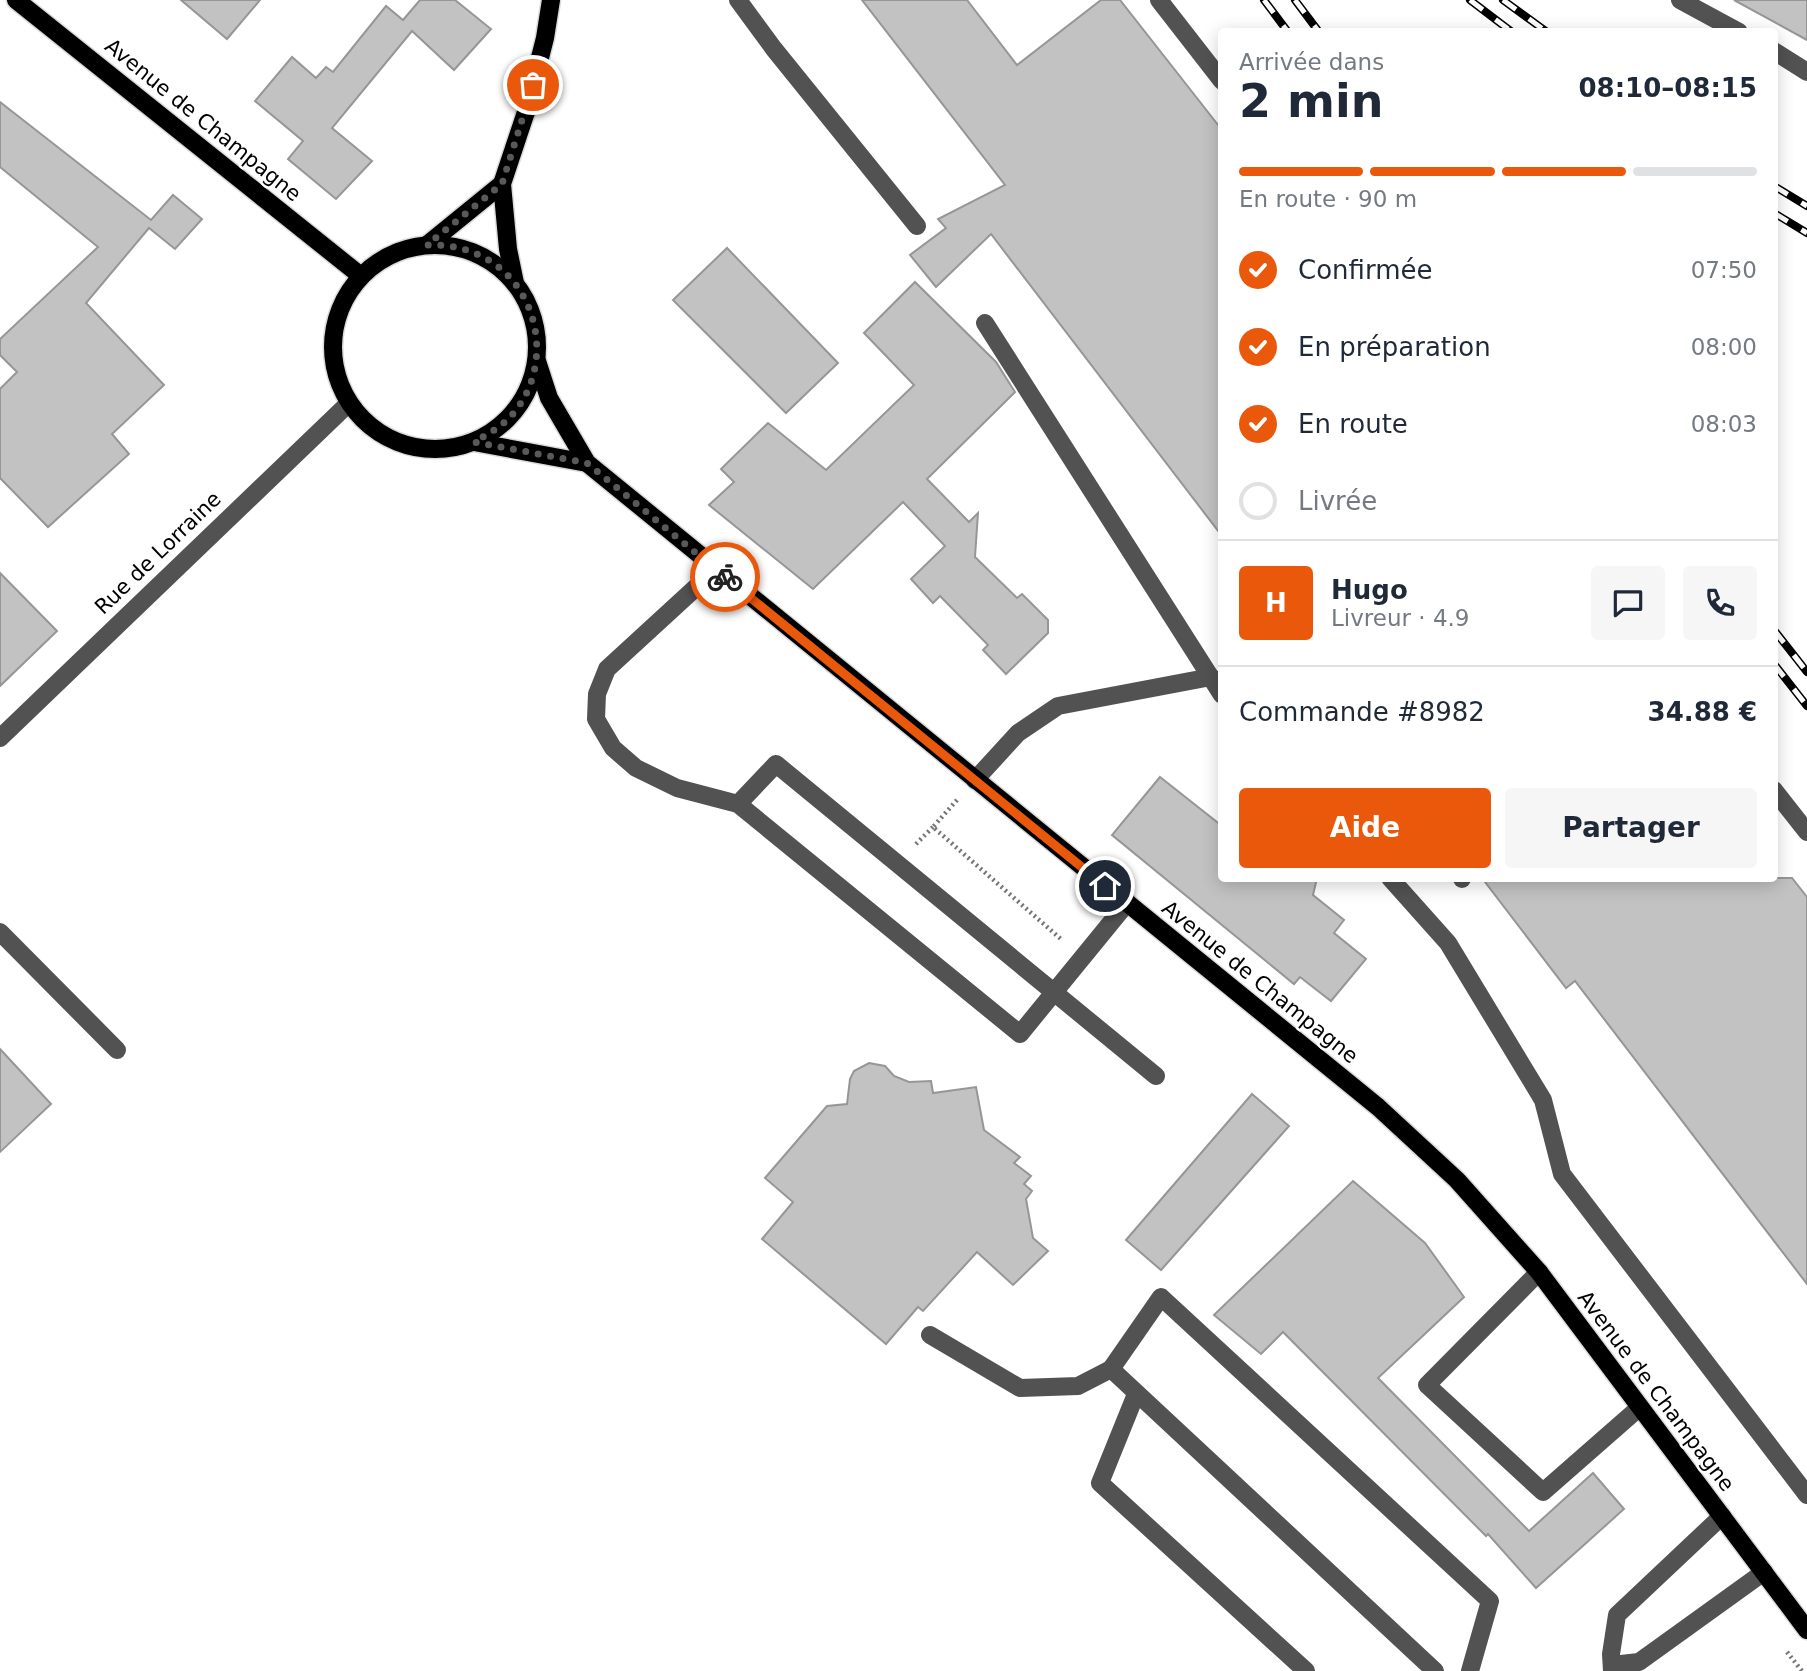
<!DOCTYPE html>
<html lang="fr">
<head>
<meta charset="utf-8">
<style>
  :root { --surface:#fff; --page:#f6f6f7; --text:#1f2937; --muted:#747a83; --line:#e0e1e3; --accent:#ea580c }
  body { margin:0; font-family:"DejaVu Sans",sans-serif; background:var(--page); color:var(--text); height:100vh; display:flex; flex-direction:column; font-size:26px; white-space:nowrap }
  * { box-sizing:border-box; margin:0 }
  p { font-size:23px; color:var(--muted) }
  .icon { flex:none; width:38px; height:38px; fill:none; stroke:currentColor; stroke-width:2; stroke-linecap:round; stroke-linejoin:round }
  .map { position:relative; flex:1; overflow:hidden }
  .drawer { position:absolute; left:1218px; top:28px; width:560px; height:854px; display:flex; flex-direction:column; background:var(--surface); border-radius:7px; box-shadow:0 4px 18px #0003 }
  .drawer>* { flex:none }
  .pin { position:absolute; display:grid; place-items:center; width:60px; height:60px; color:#fff; margin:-30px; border:4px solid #fff; border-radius:50%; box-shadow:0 2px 7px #0007 }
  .courier { position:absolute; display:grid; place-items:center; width:70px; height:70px; margin:-35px; border:5px solid #ea580c; border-radius:50%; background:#fff; color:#222; box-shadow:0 2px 9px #0007 }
  .overview em { font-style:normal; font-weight:800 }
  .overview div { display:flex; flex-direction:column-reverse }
  .overview { display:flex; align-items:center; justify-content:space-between; height:119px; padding:0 21px }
  h1 { font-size:46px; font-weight:800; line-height:52px }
  .bar { display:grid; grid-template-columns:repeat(4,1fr); gap:10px 7px; align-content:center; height:84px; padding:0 21px }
  .bar i { height:9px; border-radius:5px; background:var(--line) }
  .bar .on { background:var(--accent) }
  .bar p { grid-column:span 4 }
  .line { display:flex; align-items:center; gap:18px; padding:0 21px; border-top:2px solid var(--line) }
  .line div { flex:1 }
  .round { display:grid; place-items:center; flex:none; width:74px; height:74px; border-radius:7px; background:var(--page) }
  ol { padding:0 21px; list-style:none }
  li { display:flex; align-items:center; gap:21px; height:77px }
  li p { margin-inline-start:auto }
  li .icon { padding:7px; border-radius:50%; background:var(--accent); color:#fff; stroke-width:4 }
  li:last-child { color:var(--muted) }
  li i { width:38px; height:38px; border:4px solid var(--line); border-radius:50% }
  .action { display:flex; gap:14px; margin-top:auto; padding:14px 21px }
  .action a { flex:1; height:80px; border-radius:7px; background:var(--accent); color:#fff; font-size:28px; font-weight:800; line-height:80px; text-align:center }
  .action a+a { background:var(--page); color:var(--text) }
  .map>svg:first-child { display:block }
</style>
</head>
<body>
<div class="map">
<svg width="1807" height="1671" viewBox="0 0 1807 1671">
  <rect width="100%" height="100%" fill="#fff"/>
  <g fill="#c2c2c2" stroke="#969696" stroke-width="2">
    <polygon points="181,0 260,0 227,39"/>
    <polygon points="420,0 455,0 491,29 454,70 412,31 332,128 372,161 336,199 288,159 303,141 255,101 292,57 316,78 326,67 333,72 386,6 403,20"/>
    <polygon points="862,0 967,0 1017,65 1101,0 1120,0 1222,130 1222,536 991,234 936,287 910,255 946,228 938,219 1005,185"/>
    <polygon points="1734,0 1807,0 1807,40"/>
    <polygon points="0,102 151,220 173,195 202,219 175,249 149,228 86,303 164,385 112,434 129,454 48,527 0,478 0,389 17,372 0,355 0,339 98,247 0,167"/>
    <polygon points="727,248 838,363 786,413 673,300"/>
    <polygon points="915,282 996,362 1015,392 927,479 969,522 978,513 975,557 1017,598 1022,594 1048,620 1048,633 1006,674 983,650 988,645 940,596 933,603 911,579 945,546 903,502 813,589 709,505 734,482 721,469 768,423 826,470 914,385 864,333"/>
    <polygon points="0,573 57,631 0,686"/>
    <polygon points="1160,777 1222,826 1222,878 1317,878 1313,895 1344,920 1334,933 1366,959 1331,1001 1300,977 1294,984 1112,835"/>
    <polygon points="1482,878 1792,878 1807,897 1807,1284 1575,981 1566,988"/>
    <polygon points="0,1049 51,1104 0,1152"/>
    <polygon points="869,1063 885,1066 894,1076 909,1082 931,1081 933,1093 976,1087 984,1130 1020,1157 1014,1163 1031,1176 1024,1184 1032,1191 1026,1199 1033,1238 1048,1251 1013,1285 977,1252 923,1311 918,1307 886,1344 762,1239 793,1202 765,1178 827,1106 847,1104 850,1079 854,1071"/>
    <polygon points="1252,1094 1289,1126 1161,1270 1126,1240"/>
    <polygon points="1353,1181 1425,1243 1464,1297 1378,1378 1529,1531 1593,1473 1624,1509 1536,1588 1488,1534 1486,1536 1283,1332 1261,1354 1214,1315"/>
  </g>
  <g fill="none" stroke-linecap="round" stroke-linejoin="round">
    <defs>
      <g id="major">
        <polyline points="16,0 361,276"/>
        <polyline points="427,245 502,184"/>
        <circle cx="435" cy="347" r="102"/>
        <polyline points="515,283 508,249 502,184 527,109 545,38 551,0"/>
        <polyline points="537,361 549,398 587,463 1378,1107 1457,1180 1539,1272 1807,1630"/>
        <polyline points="474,442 587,463"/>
      </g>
    </defs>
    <use href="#major" stroke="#dbdbdb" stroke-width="21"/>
    <g stroke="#747474" stroke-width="4.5" stroke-dasharray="2 3.5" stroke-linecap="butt">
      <polyline points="957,800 933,827 1062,940"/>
      <polyline points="916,844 933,827"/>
      <polyline points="1787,1652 1802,1671"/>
    </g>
    <g stroke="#525252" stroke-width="18">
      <polyline points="738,0 774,49 917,226"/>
      <polyline points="1159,0 1222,81"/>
      <polyline points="1680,0 1739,32"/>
      <polyline points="1774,51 1807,72"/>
      <polyline points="985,323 1222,695"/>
      <polyline points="716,569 607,669 597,694 596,719 613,748 636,768 677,788 738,804 1020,1034 1127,903"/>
      <polyline points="0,738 349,403"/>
      <polyline points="975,780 1018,733 1058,706 1211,677"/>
      <polyline points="1774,790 1807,832"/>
      <polyline points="738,804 776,764 1156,1076"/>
      <polyline points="1390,878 1448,943 1543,1100 1562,1174 1807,1495"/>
      <polyline points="1462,878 1462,879"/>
      <polyline points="0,932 117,1050"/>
      <polyline points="1539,1272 1427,1385 1543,1492 1640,1407"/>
      <polyline points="930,1335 1020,1388 1078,1386 1111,1369 1161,1297 1490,1601 1470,1671"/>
      <polyline points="1111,1369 1435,1671"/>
      <polyline points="1136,1394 1100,1483 1306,1671"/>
      <polyline points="1612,1665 1639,1662 1764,1572"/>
      <polyline points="1612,1671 1611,1654 1617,1615 1722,1516"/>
    </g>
    <use href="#major" stroke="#000" stroke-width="18"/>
    <defs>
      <g id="rail">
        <polyline points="1264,0 1288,32"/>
        <polyline points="1295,0 1319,32"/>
        <polyline points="1470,0 1512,32"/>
        <polyline points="1503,0 1547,32"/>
        <polyline points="1774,186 1807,206"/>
        <polyline points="1774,213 1807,233"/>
        <polyline points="1774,630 1807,672"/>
        <polyline points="1774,664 1807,706"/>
      </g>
    </defs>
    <use href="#rail" stroke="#000" stroke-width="8"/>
    <use href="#rail" stroke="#fff" stroke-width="5" stroke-dasharray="16" stroke-linecap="butt"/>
  </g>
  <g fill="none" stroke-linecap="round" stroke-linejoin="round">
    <path stroke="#595959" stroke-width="7" stroke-dasharray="0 12.6" d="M533,85l-31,99 -75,61c17,0 32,1 47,8 62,24 82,105 42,157 -11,15 -26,23 -42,32l113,21 138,114"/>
    <polyline stroke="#ea580c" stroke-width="9" points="725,577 1105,886"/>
  </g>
  <g text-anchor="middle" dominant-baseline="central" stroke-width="5" stroke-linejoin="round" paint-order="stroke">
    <g font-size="21" fill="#000" stroke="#fff">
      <text transform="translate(203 120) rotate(39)">Avenue de Champagne</text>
      <text transform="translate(158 553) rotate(-44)">Rue de Lorraine</text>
      <text transform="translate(1260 982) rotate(39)">Avenue de Champagne</text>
      <text transform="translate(1656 1391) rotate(53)">Avenue de Champagne</text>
    </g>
  </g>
</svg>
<div class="pin" style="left:533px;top:85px;background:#ea580c"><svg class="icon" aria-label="bag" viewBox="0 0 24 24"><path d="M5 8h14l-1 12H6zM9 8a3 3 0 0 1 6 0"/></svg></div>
<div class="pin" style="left:1105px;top:886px;background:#1f2937"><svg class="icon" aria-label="home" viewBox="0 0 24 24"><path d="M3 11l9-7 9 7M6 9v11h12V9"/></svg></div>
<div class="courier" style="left:725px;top:577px"><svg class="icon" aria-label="bike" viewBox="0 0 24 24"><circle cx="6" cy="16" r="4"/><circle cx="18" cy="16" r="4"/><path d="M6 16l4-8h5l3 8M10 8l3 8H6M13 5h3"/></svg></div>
<section class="drawer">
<div class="overview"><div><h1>2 min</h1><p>Arrivée dans</p></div><em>08:10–08:15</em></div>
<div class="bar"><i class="on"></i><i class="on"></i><i class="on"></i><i></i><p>En route · 90 m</p></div>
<ol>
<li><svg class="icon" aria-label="check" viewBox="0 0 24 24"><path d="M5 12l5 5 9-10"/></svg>Confirmée<p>07:50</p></li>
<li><svg class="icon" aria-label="check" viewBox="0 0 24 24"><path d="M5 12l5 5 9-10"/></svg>En préparation<p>08:00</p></li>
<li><svg class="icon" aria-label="check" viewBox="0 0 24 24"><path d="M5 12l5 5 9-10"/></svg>En route<p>08:03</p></li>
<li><i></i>Livrée</li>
</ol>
<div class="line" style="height:126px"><b class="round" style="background:var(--accent);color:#fff">H</b><div><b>Hugo</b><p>Livreur · 4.9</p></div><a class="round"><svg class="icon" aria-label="chat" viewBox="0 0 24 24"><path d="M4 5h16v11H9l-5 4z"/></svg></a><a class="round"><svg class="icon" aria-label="phone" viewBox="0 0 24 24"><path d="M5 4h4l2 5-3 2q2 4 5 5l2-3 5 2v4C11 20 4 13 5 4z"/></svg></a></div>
<div class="line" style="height:91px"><div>Commande #8982</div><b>34.88 €</b></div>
<div class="action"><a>Aide</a><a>Partager</a></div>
</section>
</div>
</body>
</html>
